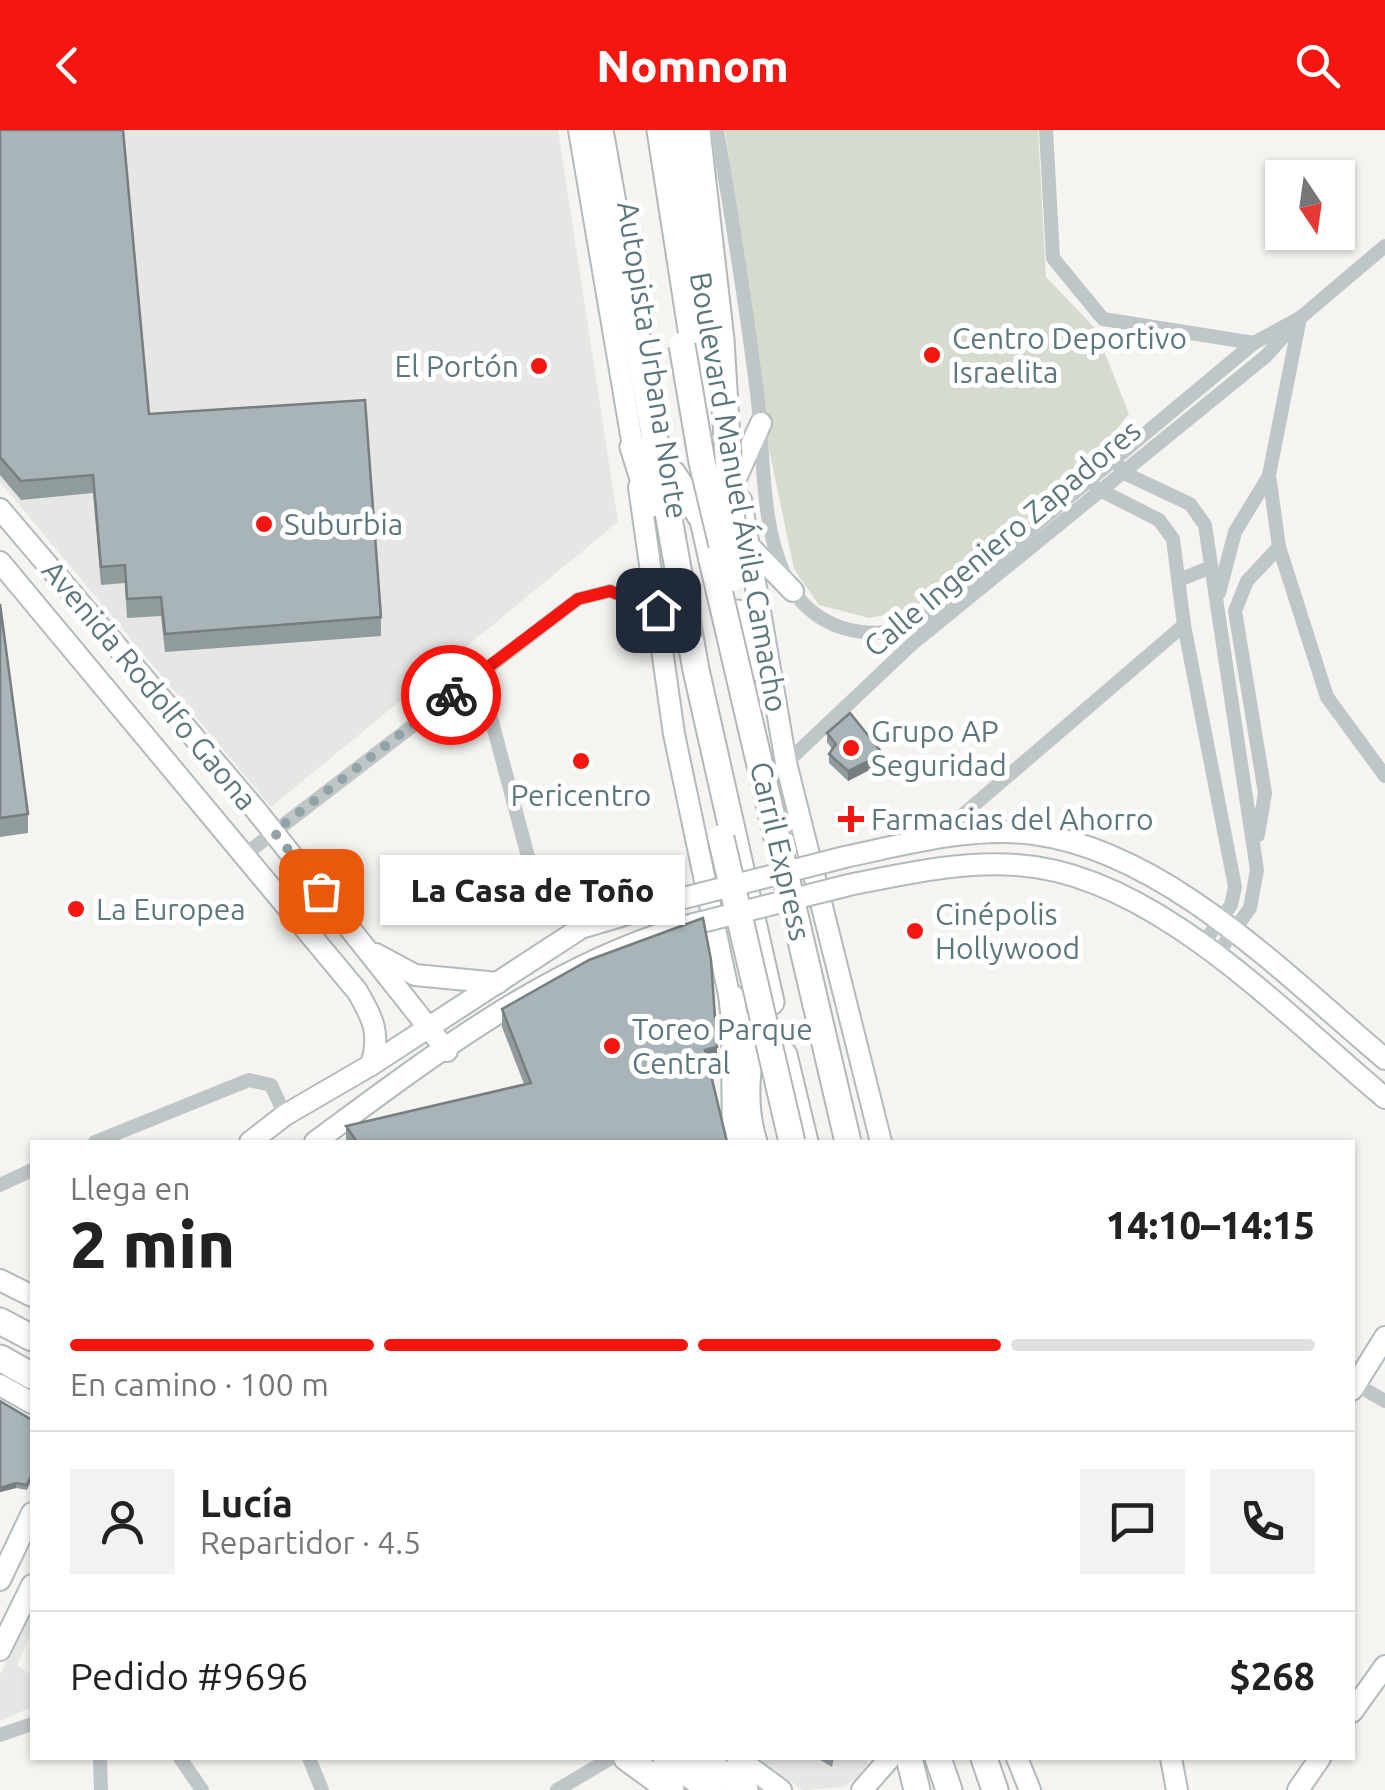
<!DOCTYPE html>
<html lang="es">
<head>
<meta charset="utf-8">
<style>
  :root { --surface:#fff; --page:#f2f2f2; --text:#222; --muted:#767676; --line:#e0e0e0; --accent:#f51610 }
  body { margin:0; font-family:Ubuntu,sans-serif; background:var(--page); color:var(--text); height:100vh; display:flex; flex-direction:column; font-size:38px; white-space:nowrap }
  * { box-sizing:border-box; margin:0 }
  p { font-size:32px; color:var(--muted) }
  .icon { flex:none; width:55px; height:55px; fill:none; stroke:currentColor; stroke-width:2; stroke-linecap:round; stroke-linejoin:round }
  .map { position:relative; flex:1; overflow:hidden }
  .details { position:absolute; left:30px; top:1010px; width:1325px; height:620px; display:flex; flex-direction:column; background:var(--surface); border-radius:0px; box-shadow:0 2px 8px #0004 }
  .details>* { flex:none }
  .needle { width:65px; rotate:167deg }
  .tools { position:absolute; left:1265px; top:30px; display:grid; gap:20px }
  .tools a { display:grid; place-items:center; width:90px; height:90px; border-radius:0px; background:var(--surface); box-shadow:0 2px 8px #0004; font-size:50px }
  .pin { position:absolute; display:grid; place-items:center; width:85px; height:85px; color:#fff; margin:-42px; border-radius:20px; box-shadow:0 5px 15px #0006 }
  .courier { position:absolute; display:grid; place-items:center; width:100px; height:100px; margin:-50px; border:8px solid #f51610; border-radius:50%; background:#fff; color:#222; box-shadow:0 2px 12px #0007 }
  .bubble { position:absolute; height:70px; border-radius:0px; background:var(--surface); box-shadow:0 2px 8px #0004; font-size:32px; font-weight:800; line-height:70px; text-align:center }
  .summary em { font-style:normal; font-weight:800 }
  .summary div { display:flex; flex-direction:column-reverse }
  .summary { display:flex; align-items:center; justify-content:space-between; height:170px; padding:0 40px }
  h1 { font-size:65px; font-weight:800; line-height:75px }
  .bar { display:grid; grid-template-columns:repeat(4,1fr); gap:15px 10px; align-content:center; height:120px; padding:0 40px }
  .bar i { height:12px; border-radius:8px; background:var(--line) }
  .bar .selected { background:var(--accent) }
  .bar p { grid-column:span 4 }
  .line { display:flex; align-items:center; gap:25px; padding:0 40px; border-top:2px solid var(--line) }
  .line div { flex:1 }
  .round { display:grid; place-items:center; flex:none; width:105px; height:105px; border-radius:0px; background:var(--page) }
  header { display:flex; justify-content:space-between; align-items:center; height:130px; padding:0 40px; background:var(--accent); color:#fff; font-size:45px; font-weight:800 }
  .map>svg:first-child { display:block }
</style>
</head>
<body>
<header><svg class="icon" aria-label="back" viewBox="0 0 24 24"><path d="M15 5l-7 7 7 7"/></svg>Nomnom<svg class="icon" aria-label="search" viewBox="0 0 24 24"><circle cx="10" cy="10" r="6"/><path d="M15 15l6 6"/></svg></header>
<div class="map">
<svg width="1385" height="1660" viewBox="0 0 1385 1660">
  <rect width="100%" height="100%" fill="#f5f4f0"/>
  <g fill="#e6e6e4">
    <polygon points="0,0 558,0 618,392 271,677 0,352"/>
    <polygon points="32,1476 32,1501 17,1535 31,1545 32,1577 0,1591 0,1545"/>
    <polygon points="758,1628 867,1628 867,1634 860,1646 842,1657 803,1660"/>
  </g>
  <polygon fill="#d6dbcf" points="725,0 1038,0 1046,147 1095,198 1129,284 1075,351 911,480 869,488 819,475 794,439 769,319"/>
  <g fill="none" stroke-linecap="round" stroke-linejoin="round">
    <defs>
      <g id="secondary">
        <polyline points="579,0 635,328"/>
        <polyline points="681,0 704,165"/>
        <polyline points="737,346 761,293"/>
        <polyline points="639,357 674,604 732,879"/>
        <polyline points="741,370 786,633 881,1012"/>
        <polyline points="0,379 255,679 447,921"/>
        <polyline points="747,414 793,461"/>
        <path d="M0,432l357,429c16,27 24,43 14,74"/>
        <path d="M845,727c61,-13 126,-31 189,-23 133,18 252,142 351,225"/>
        <path d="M849,755c55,-11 111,-24 167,-20 137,8 267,148 369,233"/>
        <polyline points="376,824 415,845 498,853"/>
        <polyline points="732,918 733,1012"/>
        <polyline points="250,1012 285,985 371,935 581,798 672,771"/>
        <path d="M315,1012c113,-83 231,-175 367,-215"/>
        <polyline points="0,1150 32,1166"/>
        <polyline points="0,1255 32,1273"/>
        <polyline points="1352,1260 1385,1207"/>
        <polyline points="0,1450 32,1383"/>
        <polyline points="0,1520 32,1455"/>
        <polyline points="1352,1582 1385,1536"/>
        <polyline points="737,1628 781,1660"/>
        <polyline points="1017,1628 1030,1660"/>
        <polyline points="1171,1628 1177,1660"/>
        <polyline points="862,1660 890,1628"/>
        <polyline points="1298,1660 1320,1628"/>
      </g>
      <g id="highway">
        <polyline points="600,0 696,540 771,872"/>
        <polyline points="660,0 706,296"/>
        <polyline points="697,0 721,210"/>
        <polyline points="633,317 651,374"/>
        <polyline points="673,344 703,390 712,430"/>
        <polyline points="738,483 750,539"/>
        <polyline points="732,868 739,933"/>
        <polyline points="784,925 805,1012"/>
        <path d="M754,1012c-15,-48 -4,-96 9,-143"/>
        <polyline points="0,1191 32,1208"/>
        <polyline points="0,1228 32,1246"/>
        <polyline points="627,1628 671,1660"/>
        <polyline points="666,1628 711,1660"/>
        <polyline points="701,1628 745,1660"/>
        <polyline points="909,1628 917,1660"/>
        <polyline points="938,1628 949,1660"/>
        <polyline points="984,1628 995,1660"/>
      </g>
    </defs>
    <use href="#secondary" stroke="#b1babd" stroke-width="24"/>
    <use href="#highway" stroke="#b2b8ba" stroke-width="29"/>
    <g stroke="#bfc6c8" stroke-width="14">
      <path d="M717,0c15,88 29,175 40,263 8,62 2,139 34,194 26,46 91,59 133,31l330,-275 46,-25"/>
      <polyline points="1046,0 1053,128 1103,189 1254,213"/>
      <polyline points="1300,188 1269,345 1279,417 1327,567 1385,646"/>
      <polyline points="1120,337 1122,342 1190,374 1205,395 1257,740 1250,778 1215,827"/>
      <polyline points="1096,358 1159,390 1173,409 1184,495 1235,757 1231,775 1202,815"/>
      <polyline points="1179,450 1211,437"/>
      <polyline points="1219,463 1235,402 1269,346"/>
      <polyline points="479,543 534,749 581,798"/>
      <polyline points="786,633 912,514 1266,226 1300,188 1385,116"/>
      <polyline points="1258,705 1265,663 1235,481 1247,451 1279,417"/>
      <polyline points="938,706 1184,495"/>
      <polyline points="243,726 578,469 610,461 658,479"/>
      <polyline points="95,1012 249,950 271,955 285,985"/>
      <polyline points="0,1055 32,1040"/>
      <polyline points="1352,1252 1385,1271"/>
      <polyline points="0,1605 32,1594"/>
      <polyline points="100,1628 101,1660"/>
      <polyline points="180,1628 202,1660"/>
      <polyline points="309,1628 322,1660"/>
      <polyline points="557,1660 611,1628"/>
    </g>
    <use href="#secondary" stroke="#fff" stroke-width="20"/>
    <use href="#highway" stroke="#fff" stroke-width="25"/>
    <defs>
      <g id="secondary-bridge">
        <polyline points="672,771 845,727"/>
        <polyline points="682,797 849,755"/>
      </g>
      <g id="highway-bridge">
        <polyline points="721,210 733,408"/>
        <polyline points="682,215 702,332 730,449"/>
        <polyline points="712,430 848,1012"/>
        <polyline points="687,454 688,507"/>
        <polyline points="721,708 792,1012"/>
      </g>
    </defs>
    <use href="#secondary-bridge" stroke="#b1babd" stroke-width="24" stroke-linecap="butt"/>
    <use href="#highway-bridge" stroke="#b2b8ba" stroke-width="29" stroke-linecap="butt"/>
    <use href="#secondary-bridge" stroke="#fff" stroke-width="20"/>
    <use href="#highway-bridge" stroke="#fff" stroke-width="25"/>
  </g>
  <g fill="#909b9d">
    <polygon points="0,0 149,284 381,487 381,506 165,522 161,486 127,488 125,453 101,455 93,363 21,370 0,345"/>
    <polygon points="0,474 28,684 28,703 0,707"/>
    <polygon points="827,603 883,633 848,651 829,633 829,624 832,619 827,612"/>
    <polygon points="502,879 717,936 709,938 727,1012 346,1012 346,996 524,954 502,897"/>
    <polygon points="32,1290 32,1349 27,1360 16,1358 0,1362"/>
    <polygon points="817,1628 834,1628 832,1637"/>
  </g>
  <g fill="#767e80">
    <polygon points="883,624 883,633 848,651 848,641"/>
    <polygon points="717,917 717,936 705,938 705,920"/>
    <polygon points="16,1353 16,1358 0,1362 0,1358"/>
  </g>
  <g fill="#a8b4b7" stroke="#767e80" stroke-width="2.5">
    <polygon points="0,0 123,0 149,284 365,270 381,487 165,504 161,467 127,469 125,435 101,437 93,345 21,351 0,327"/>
    <polygon points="0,474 28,684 0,688"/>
    <polygon points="850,583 883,624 848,641 829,624 836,614 827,603"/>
    <polygon points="703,788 711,830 717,917 705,920 727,1012 357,1012 346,996 531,953 502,879 589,830"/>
    <polygon points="0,1271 32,1290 32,1344 27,1355 16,1353 0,1358"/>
  </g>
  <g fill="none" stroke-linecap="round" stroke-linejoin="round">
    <polyline stroke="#92a3a7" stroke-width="10" stroke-dasharray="0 18" points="321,761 274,702 451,565"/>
    <polyline stroke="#f51610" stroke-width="12" points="451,565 578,469 610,461 658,480"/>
  </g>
  <g fill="#f51610" stroke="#fff" stroke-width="4">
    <circle cx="932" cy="225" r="10"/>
    <circle cx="539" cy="236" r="10"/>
    <circle cx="264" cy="394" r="10"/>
    <circle cx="851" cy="618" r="10"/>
    <circle cx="581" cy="631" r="10"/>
    <path d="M846 674h10v10h10v10h-10v10h-10v-10h-10v-10h10z"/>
    <circle cx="76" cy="779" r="10"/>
    <circle cx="915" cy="801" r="10"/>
    <circle cx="612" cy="916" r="10"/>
  </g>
  <g text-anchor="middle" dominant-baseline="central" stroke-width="10" stroke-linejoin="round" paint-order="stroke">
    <g font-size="30" fill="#5d777f" stroke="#fff" text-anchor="start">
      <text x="952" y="208">Centro Deportivo<tspan x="952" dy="34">Israelita</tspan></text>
      <text x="519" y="236" text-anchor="end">El Portón</text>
      <text x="284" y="394">Suburbia</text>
      <text x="871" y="601">Grupo AP<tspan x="871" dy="34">Seguridad</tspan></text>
      <text x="581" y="665" text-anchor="middle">Pericentro</text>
      <text x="871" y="689">Farmacias del Ahorro</text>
      <text x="96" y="779">La Europea</text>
      <text x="935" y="784">Cinépolis<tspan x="935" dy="34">Hollywood</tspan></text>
      <text x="632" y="899">Toreo Parque<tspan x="632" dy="34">Central</tspan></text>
    </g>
    <g font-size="30" fill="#5d777f" stroke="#fff">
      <text transform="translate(653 230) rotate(81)">Autopista Urbana Norte</text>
      <text transform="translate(739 362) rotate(80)">Boulevard Manuel Ávila Camacho</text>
      <text transform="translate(1002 408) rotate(-40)">Calle Ingeniero Zapadores</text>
      <text transform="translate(150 555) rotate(50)">Avenida Rodolfo Gaona</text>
      <text transform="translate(781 721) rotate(77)">Carril Express</text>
    </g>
  </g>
</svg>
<div class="tools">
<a><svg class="needle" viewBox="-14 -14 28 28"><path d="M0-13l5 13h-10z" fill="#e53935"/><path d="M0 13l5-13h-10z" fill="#767676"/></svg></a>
</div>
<div class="pin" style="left:321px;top:761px;background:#ea580c"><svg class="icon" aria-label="bag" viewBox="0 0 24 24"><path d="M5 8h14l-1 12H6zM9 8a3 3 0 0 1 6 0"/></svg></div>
<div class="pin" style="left:658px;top:480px;background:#1f2937"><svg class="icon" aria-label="home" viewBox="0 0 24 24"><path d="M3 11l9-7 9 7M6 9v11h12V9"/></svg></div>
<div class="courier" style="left:451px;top:565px"><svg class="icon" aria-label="bike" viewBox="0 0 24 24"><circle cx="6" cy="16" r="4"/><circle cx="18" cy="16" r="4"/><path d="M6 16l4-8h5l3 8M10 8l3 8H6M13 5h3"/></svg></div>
<div class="bubble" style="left:380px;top:725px;width:305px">La Casa de Toño</div>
<section class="details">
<div class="summary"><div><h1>2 min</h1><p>Llega en</p></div><em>14:10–14:15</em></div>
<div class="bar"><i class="selected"></i><i class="selected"></i><i class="selected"></i><i></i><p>En camino · 100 m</p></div>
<div class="line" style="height:180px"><a class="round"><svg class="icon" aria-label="person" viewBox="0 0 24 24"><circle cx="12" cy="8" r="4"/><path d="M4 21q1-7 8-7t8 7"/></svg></a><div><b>Lucía</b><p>Repartidor · 4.5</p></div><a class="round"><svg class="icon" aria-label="chat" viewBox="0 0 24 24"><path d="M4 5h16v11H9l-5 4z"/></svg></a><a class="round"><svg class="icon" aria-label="phone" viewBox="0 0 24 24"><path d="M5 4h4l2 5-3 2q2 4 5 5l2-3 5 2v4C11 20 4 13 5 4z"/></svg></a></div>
<div class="line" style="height:130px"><div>Pedido #9696</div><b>$268</b></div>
</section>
</div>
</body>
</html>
